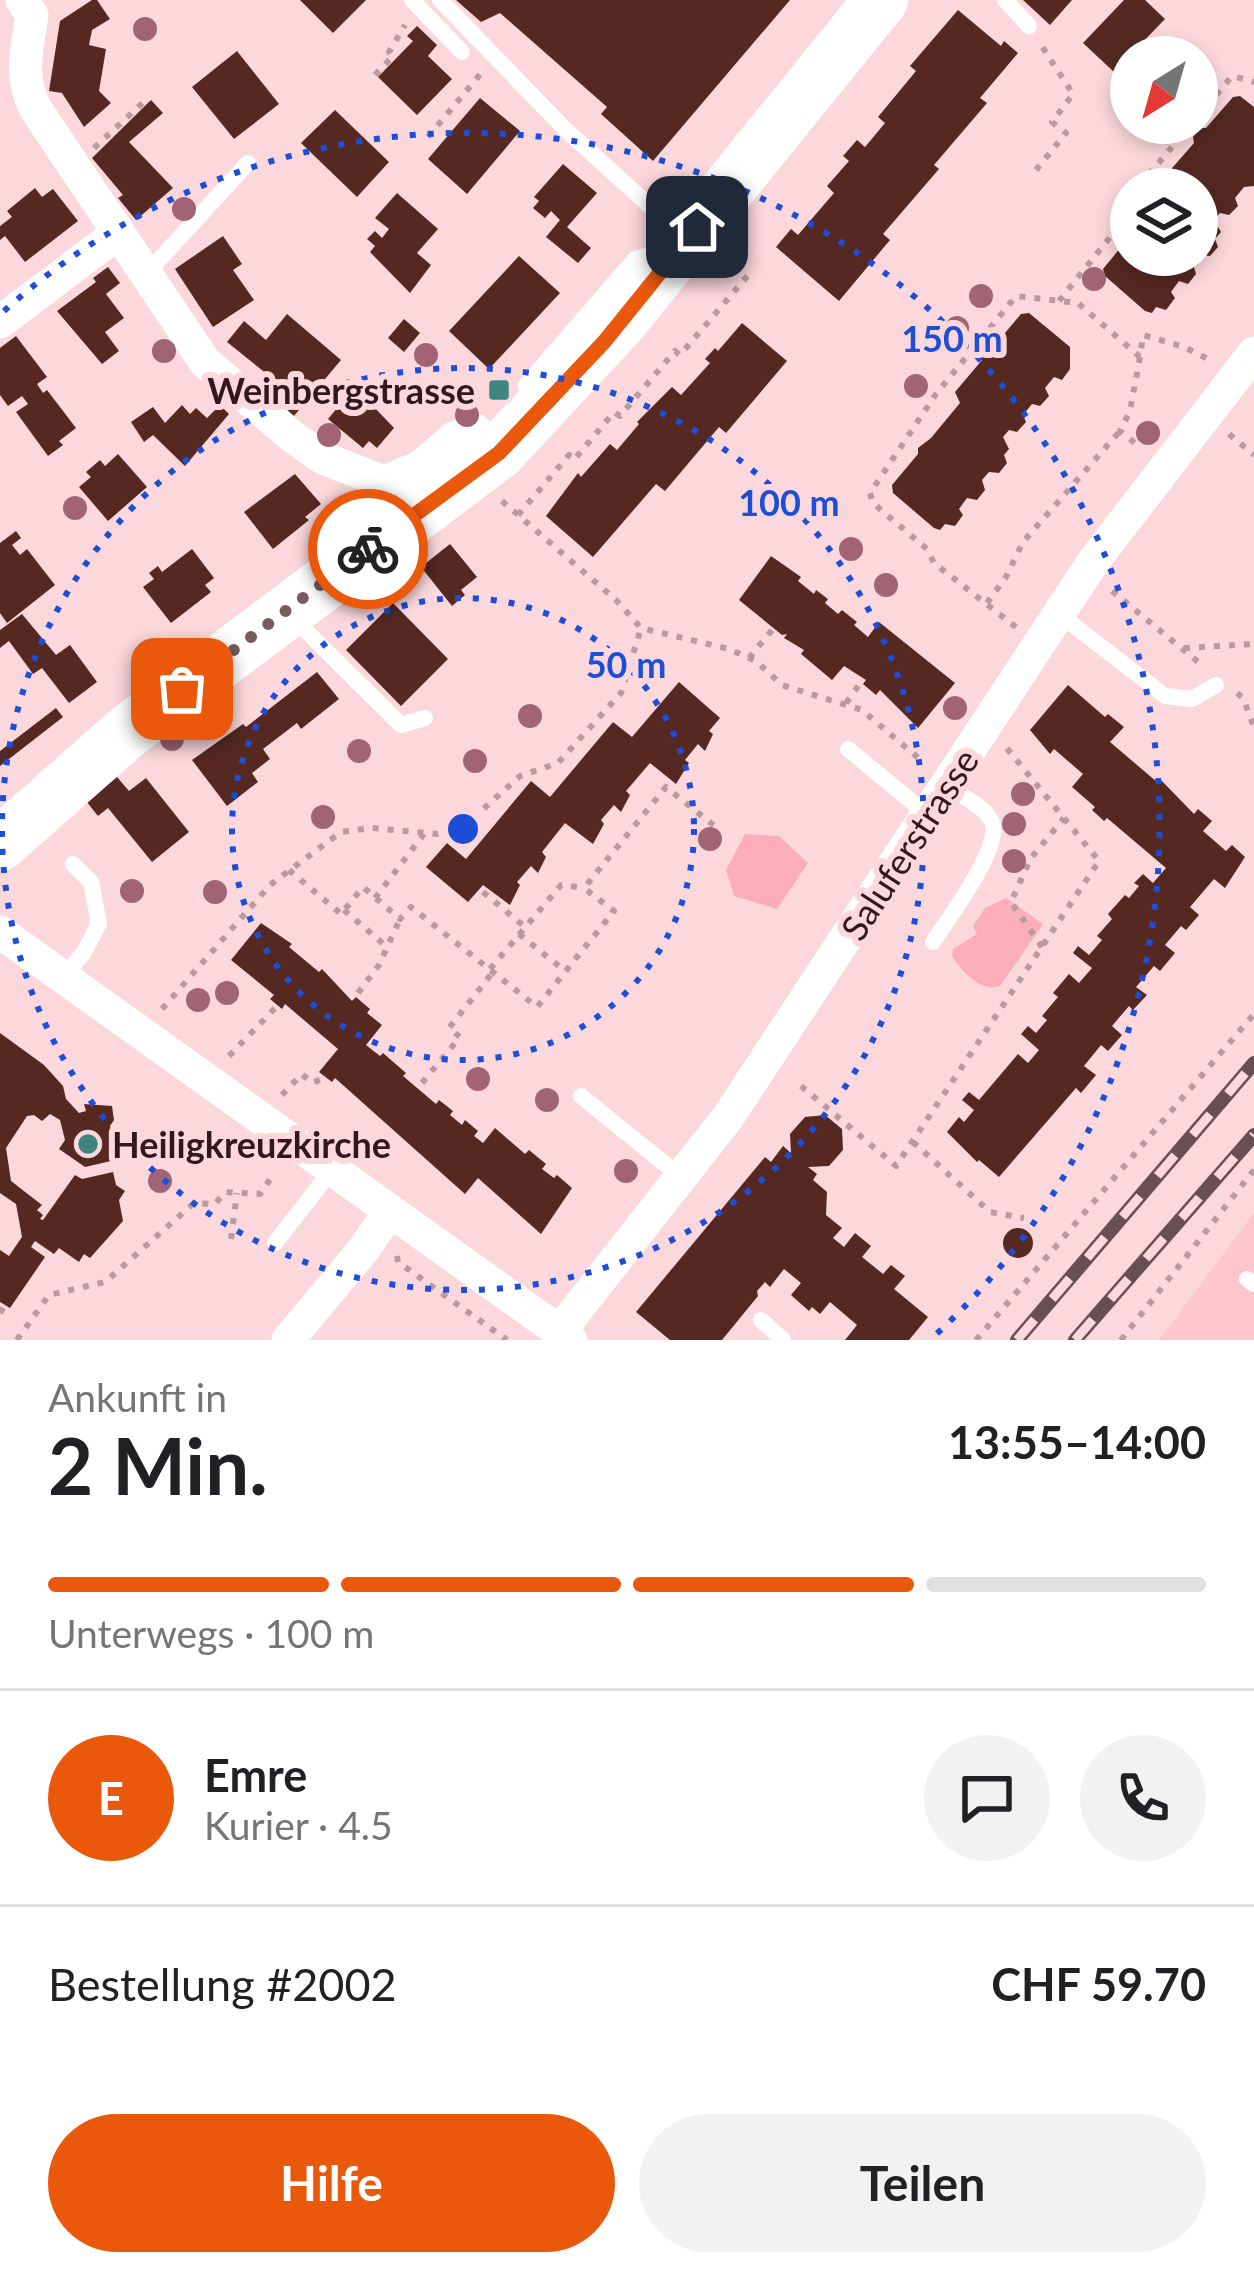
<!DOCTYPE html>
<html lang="de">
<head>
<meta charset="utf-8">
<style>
  :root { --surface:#fff; --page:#f2f2f2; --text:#202124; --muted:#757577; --line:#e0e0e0; --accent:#ea580c }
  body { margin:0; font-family:Lato,sans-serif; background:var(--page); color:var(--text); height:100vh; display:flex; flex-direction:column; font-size:45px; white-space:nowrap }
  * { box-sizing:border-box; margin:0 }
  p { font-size:39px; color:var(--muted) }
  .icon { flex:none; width:66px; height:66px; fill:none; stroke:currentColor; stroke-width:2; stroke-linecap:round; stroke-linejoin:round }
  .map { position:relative; height:1340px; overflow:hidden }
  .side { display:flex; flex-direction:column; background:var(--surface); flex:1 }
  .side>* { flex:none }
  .needle { width:78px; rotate:217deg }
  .fabs { position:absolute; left:1110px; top:36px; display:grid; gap:24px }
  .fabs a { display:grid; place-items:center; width:108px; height:108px; border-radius:50%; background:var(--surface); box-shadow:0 6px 18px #0003; font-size:60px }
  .pin { position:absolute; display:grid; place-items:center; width:102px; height:102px; color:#fff; margin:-51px; border-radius:24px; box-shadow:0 6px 18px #0006 }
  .courier { position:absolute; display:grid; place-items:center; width:120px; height:120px; margin:-60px; border:9px solid #ea580c; border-radius:50%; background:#fff; color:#222; box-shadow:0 3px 15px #0007 }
  .headline em { font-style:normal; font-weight:700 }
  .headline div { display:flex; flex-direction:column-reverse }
  .headline { display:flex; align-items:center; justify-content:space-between; height:204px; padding:0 48px }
  h1 { font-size:78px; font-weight:700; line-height:90px }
  .bar { display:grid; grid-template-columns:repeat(4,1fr); gap:18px 12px; align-content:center; height:144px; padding:0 48px }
  .bar i { height:15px; border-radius:9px; background:var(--line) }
  .bar .selected { background:var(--accent) }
  .bar p { grid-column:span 4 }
  .line { display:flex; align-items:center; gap:30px; padding:0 48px; border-top:3px solid var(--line) }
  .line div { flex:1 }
  .round { display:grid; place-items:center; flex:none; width:126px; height:126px; border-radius:63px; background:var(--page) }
  .button { display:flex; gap:24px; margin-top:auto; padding:24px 48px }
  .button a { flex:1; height:138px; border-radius:72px; background:var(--accent); color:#fff; font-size:48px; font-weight:700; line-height:138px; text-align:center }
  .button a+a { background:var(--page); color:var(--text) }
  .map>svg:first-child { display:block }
</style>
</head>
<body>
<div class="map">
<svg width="1254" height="1340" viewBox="0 0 1254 1340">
  <rect width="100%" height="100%" fill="#fcd8dc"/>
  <polygon fill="#fdc6ce" points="1254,1213 1254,1340 1159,1340 1171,1324"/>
  <g fill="#fbadb9">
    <polygon points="745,834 779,836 808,863 777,909 734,896 726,870"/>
    <path d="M1006,898l37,26 -43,62c-19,7 -38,-15 -48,-30l1,-7 24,-15 -4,-8 12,-18z"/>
  </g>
  <g fill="#552822">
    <polygon points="92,0 97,0 110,19 92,30 89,45 106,49 99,91 111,103 84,127 62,93 49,91 60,21"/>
    <polygon points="300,0 366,0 333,33"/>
    <polygon points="456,0 790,0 653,161 601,114 607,107 500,13 481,22"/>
    <polygon points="1023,0 1072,0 1050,25"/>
    <polygon points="1124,0 1145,0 1165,19 1114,72 1083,43"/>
    <polygon points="958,10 1001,46 1004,41 1018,53 980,98 987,103 934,165 939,169 883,234 890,240 839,301 776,247 791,229 798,235 834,193 827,186 849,161 843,156 857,140 865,147 885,123 878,117 916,71 910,66"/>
    <polygon points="417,26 437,45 428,56 452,79 417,115 378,77 413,41 407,36"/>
    <polygon points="237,51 279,104 234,139 192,87"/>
    <polygon points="1240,96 1254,107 1254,186 1244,187 1235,198 1238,206 1229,215 1220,213 1214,220 1221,232 1215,239 1218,247 1210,256 1200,255 1193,264 1196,274 1188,284 1179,281 1171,292 1175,298 1166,310 1156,307 1152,313 1145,311 1105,276 1103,269 1131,235 1131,255 1197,255 1197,189 1169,189 1166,175 1194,143 1193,137 1201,128 1206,128 1233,97"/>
    <polygon points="480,98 520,131 467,194 428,159"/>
    <polygon points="151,100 163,113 129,142 173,188 136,220 118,198 123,195 92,158"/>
    <polygon points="335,110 389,162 357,197 301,143"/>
    <polygon points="563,164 597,193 567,227 591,248 578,263 546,237 560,220 551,211 545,218 533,208 539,201 534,197"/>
    <polygon points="35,188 42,197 53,189 78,221 25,262 5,236 0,240 0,226 12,217 7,211"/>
    <polygon points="397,193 438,229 417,253 431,265 410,293 370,252 375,246 367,239 375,231 382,238 389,229 375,218"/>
    <polygon points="223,236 242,264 233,270 254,300 213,327 175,269"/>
    <polygon points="519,256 560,293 489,369 449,331"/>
    <polygon points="108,267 120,283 106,294 124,318 105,332 119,351 102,364 57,311 96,282 93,278"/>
    <polygon points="1029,313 1070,347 1070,369 1062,380 1054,377 1045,388 1049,396 1040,406 1032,404 1023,415 1026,422 1017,432 1009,430 1003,437 1009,449 1004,455 1007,463 999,473 989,472 982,480 985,490 977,500 967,498 959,509 963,515 955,526 945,524 940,530 934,528 893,493 892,485 918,454 918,448 931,438 960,403 955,392 982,360 981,354 989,345 995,345 1021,314"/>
    <polygon points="287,314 341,360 304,404 227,342 244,321 266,340"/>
    <polygon points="404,319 420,333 404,352 388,338"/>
    <polygon points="742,323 787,361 726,433 719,427 665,491 656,484 593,557 546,516 578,473 581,477 610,444 617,450 639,424 637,422 672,387 681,395 710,363 705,359 715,348 718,351"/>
    <polygon points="16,336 47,377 37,384 43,393 47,390 76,428 59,441 63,445 48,456 16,412 28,404 22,396 8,406 0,395 0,348"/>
    <polygon points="277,384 303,405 294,416 268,393"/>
    <polygon points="356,385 377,402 374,407 394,428 377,448 369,441 363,448 328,419"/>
    <polygon points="182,405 190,414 196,408 207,418 220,405 229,414 185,466 153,435 144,442 131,422 153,407 165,423"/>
    <polygon points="118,454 147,487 108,521 79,487 91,477 86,472 100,460 105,466"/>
    <polygon points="295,474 321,504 305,517 309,520 273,549 244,512"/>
    <polygon points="16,531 21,538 12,545 20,555 27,549 55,585 7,623 0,613 0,543"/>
    <polygon points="450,544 477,577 461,590 465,595 452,606 421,567"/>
    <polygon points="192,549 214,578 205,585 211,592 171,623 143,587 154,579 149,573 158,566 162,572"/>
    <polygon points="771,556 801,577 798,581 814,594 816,590 828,599 825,603 838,614 842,610 857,622 854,625 868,637 879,622 955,683 918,728 880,690 876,695 863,684 866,680 844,666 832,680 801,654 804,650 784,638 787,634 782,635 739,600"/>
    <polygon points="393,603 448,659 401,706 346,650"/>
    <polygon points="22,614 56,655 70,645 97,682 69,703 42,668 33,674 9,641 0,648 0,630"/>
    <polygon points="317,672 339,699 301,729 297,723 263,749 270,759 252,773 258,782 227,806 192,760 243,724 246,727"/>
    <polygon points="679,682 720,718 709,731 713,734 705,751 698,744 685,760 689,763 676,784 650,763 626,791 630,795 621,812 614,805 601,820 604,824 593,844 565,823 542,852 546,857 538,873 531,866 517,882 520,885 510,905 483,885 468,902 426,867 447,843 466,859 531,781 550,797 613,722 632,737"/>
    <polygon points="1068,685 1105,717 1108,714 1124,727 1110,742 1157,782 1160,779 1194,814 1198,809 1212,821 1203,831 1226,851 1232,845 1245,857 1225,888 1214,879 1190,907 1199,915 1186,930 1181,926 1165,945 1175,953 1160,971 1154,966 1136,987 1147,995 1133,1010 1129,1006 1112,1026 1122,1035 1108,1051 1101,1045 1084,1066 1096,1075 1081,1093 1076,1088 999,1177 979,1160 977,1162 947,1132 959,1117 964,1122 974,1110 962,1100 969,1092 979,1100 1018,1054 1028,1063 1039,1050 1021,1034 1028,1026 1036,1033 1047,1020 1042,1016 1058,997 1053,993 1069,974 1079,983 1092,968 1073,953 1078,946 1089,955 1102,940 1097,936 1112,919 1108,914 1125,895 1129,898 1139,886 1134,883 1143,874 1153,883 1166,868 1107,818 1104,821 1092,810 1095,807 1072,787 1083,774 1054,749 1050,754 1030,730"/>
    <polygon points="56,708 63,717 0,766 0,751"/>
    <polygon points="117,777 129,791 146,778 189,832 152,862 108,808 98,816 86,801"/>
    <polygon points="261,923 292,944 289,947 319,972 322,969 352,1001 356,997 370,1009 367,1013 382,1025 366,1045 380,1056 383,1053 406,1073 403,1076 436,1104 439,1100 453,1111 450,1115 462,1125 465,1120 478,1131 474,1136 483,1143 495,1128 525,1154 529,1150 546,1164 542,1169 554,1178 557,1175 572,1188 541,1234 478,1178 465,1194 335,1078 332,1082 319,1072 338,1049 285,1004 282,1009 270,999 274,995 231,960"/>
    <polygon points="0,1033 44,1065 63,1086 66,1099 79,1113 86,1111 84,1104 112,1106 114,1120 110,1126 116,1153 110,1155 111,1161 85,1167 59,1149 65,1140 60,1120 50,1114 42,1121 34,1115 27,1116 6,1148 11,1181 42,1205 37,1210 43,1215 40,1219 43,1220 75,1175 82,1179 113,1172 116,1185 125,1191 119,1200 123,1221 90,1258 84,1254 79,1262 59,1248 54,1254 35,1241 31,1247 45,1257 10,1308 0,1302 0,1250 9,1256 22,1237 16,1204 0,1193"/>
    <polygon points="825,1115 842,1129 843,1150 829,1166 808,1167 817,1174 813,1180 827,1192 826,1215 842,1228 833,1238 844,1247 855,1233 871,1246 862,1257 883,1274 891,1265 905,1276 894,1289 928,1317 909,1340 845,1340 857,1325 830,1302 820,1314 812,1307 809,1311 791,1295 801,1283 784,1269 770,1287 765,1282 757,1291 758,1296 722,1340 670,1340 636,1312 765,1157 771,1162 783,1146 791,1153 790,1134 805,1117"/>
    <circle cx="1018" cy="1243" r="15"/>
  </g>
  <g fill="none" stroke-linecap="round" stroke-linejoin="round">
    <g stroke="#b99a9e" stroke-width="6" stroke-dasharray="6 9" stroke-linecap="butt">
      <polyline points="375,75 393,56 389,52 405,25"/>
      <polyline points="1197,118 1232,76 1254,82"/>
      <polyline points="428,137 483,71"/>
      <polyline points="94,148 148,98"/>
      <polyline points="1036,170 1066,133 1052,122 1073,94 1041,45"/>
      <polyline points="1144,189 1151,172 1192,123"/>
      <polyline points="1059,301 1131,211"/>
      <polyline points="1140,357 1130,411 1120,431 1141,448"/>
      <polyline points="1229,434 1254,455"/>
      <polyline points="502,501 616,600 641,628 729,649 756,661 782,685 862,710 923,762"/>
      <polyline points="518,515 569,455 574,460 614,412 620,416 675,351 680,355 750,273"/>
      <polyline points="1112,591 1203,666"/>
      <polyline points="987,603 1006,577 1023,542 1120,431"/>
      <polyline points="1016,627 934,563 927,549 873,503 870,493 936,394 1016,296 1078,303 1140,357 1143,335 1184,347 1210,360"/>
      <polyline points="1184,648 1254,644"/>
      <polyline points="749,658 772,630"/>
      <polyline points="1237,693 1243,698 1254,727"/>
      <polyline points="846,703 859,685"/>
      <polyline points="289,870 341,914 363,887 400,919 411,907 537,1007 614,911 584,888 666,787 717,828"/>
      <polyline points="483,892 525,927"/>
      <polyline points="375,898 424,834"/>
      <polyline points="344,910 387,947"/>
      <polyline points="519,934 565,971"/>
      <polyline points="1042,947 1011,902 1031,858 1064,818"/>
      <polyline points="490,969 561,885 584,888"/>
      <polyline points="358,993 379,965 400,919"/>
      <polyline points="162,1009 270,885 341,832 372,828 437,834 460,830 520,776 558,763 621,693 641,628"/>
      <polyline points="229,1056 278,1005"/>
      <polyline points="422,1083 460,1037 449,1028 493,972"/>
      <polyline points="801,1086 896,1166 1099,861 1005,746"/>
      <polyline points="282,1095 302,1074 312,1083 326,1077"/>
      <polyline points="913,1142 990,1212 1024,1218"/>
      <polyline points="348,1143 357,1133 375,1147 387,1129"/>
      <polyline points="231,1239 237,1193"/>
      <polyline points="397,1256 398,1262 507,1340"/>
      <polyline points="0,1313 5,1305"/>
      <polyline points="17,1340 49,1295 105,1282 194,1203 215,1204 225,1192 260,1194 273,1175"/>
      <polyline points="976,1340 1254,1014"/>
      <polyline points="1121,1340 1254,1170"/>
    </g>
    <g stroke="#fff" stroke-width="16">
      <polyline points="412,0 462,52"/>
      <polyline points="440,0 567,131 682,235"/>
      <polyline points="1005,0 1029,26"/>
      <polyline points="702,232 728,253"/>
      <polyline points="146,274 248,163"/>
      <polyline points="526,385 635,259 658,253"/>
      <polyline points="1059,614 1165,696 1192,699 1216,685"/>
      <polyline points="291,616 401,725 425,718"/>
      <polyline points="848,749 928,815"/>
      <path d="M933,942c15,-23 70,-96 59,-120 -7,-16 -31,-26 -46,-36"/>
      <polyline points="62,978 83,954 99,924 91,882 73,864"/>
      <polyline points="581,1096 681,1177"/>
      <polyline points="275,1243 331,1171"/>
      <polyline points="1247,1279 1254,1284"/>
      <polyline points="761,1320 783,1340"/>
    </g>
    <g stroke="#fff" stroke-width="33">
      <path d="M22,0l10,15c-5,34 -13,61 3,93l170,254 89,76 29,20 61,24 36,-15 34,-29 21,-8 23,23"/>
      <polyline points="0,322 118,233"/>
      <polyline points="0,932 571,1340"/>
      <polyline points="559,1332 728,1117 1093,562 1254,353"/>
      <polyline points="288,1340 364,1249 389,1212"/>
    </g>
    <polyline stroke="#fff" stroke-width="54" points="0,844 127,732 498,453 620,322 881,0"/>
    <defs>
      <g id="rail">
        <polyline points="1017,1340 1254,1063"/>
        <polyline points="1075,1340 1254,1135"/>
      </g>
    </defs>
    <use href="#rail" stroke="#694f53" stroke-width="14"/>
    <use href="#rail" stroke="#fcd8dc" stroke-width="9" stroke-dasharray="27" stroke-linecap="butt"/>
  </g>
  <g fill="#a16475">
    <circle cx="145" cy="29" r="12"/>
    <circle cx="184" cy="209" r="12"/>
    <circle cx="1094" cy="279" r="12"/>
    <circle cx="981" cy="296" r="12"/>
    <circle cx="957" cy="328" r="12"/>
    <circle cx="164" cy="351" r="12"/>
    <circle cx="426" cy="355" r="12"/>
    <circle cx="916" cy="386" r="12"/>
    <circle cx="467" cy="415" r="12"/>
    <circle cx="1148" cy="433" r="12"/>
    <circle cx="329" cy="435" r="12"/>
    <circle cx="75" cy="508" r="12"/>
    <circle cx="851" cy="549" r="12"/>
    <circle cx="886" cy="585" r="12"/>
    <circle cx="955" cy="708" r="12"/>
    <circle cx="530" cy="716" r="12"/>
    <circle cx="172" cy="739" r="12"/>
    <circle cx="359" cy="751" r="12"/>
    <circle cx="475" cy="761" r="12"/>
    <circle cx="1023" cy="794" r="12"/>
    <circle cx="323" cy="817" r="12"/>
    <circle cx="1014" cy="824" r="12"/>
    <circle cx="710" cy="839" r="12"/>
    <circle cx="1014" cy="861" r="12"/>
    <circle cx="132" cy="891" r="12"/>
    <circle cx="215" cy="892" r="12"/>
    <circle cx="227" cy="993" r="12"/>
    <circle cx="198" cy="1000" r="12"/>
    <circle cx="478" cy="1079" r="12"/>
    <circle cx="547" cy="1100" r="12"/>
    <circle cx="626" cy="1171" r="12"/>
    <circle cx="160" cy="1181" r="12"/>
  </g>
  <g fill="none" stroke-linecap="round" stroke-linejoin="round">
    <polyline stroke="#775c60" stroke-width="12" stroke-dasharray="0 21.6" points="182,689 368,549"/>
    <polyline stroke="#ea580c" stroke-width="15" points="368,549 499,453 604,342 697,227"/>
  </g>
  <g fill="none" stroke="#1d4ed8" stroke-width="6" stroke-dasharray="6 12">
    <circle cx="463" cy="829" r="231"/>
    <circle cx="463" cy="829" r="461"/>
    <path d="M4 311A692 692 0 0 1 931 1339"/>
  </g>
  <g fill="#3f8681" stroke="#fcd8dc" stroke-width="4.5">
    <rect x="487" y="378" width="24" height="24" rx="6"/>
    <circle cx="88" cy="1144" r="12"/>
  </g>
  <g text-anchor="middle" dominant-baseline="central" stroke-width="12" stroke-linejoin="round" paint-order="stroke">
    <g font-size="36" font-weight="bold" fill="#2f191d" stroke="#fcd8dc" text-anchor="end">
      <text x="475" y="390">Weinbergstrasse</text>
      <text x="112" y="1144" text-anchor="start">Heiligkreuzkirche</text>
    </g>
    <g font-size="36" fill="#2f191d" stroke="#fcd8dc">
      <text transform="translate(909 844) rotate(-57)">Saluferstrasse</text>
    </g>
  </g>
  <circle cx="463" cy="829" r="18" fill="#1d4ed8" stroke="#fcd8dc" stroke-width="6"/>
  <g font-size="36" text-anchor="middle" font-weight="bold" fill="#1d4ed8" stroke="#fcd8dc" stroke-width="12" stroke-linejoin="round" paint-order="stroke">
    <text x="952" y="352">150 m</text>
    <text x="789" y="516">100 m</text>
    <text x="626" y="678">50 m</text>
  </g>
</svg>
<div class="fabs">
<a><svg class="needle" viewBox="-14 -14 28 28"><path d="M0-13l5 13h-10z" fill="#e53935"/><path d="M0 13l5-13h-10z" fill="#757577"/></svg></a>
<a><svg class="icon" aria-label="layers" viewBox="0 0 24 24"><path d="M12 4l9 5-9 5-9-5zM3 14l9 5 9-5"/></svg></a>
</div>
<div class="pin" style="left:182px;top:689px;background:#ea580c"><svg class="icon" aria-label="bag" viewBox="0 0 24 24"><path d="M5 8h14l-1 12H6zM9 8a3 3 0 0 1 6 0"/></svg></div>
<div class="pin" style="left:697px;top:227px;background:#1f2937"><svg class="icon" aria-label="home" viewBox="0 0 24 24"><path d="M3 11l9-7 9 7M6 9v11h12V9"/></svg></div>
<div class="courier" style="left:368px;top:549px"><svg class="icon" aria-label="bike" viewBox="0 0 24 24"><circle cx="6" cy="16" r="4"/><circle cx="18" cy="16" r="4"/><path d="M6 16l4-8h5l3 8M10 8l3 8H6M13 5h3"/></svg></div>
</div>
<section class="side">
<div class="headline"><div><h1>2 Min.</h1><p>Ankunft in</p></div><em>13:55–14:00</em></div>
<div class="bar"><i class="selected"></i><i class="selected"></i><i class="selected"></i><i></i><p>Unterwegs · 100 m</p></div>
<div class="line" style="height:216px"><b class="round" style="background:var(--accent);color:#fff">E</b><div><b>Emre</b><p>Kurier · 4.5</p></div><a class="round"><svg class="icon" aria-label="chat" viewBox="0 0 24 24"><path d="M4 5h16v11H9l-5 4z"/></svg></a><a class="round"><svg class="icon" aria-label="phone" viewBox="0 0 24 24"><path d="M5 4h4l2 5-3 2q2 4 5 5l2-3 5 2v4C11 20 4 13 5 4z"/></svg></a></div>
<div class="line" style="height:156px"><div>Bestellung #2002</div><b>CHF 59.70</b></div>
<div class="button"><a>Hilfe</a><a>Teilen</a></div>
</section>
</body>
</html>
